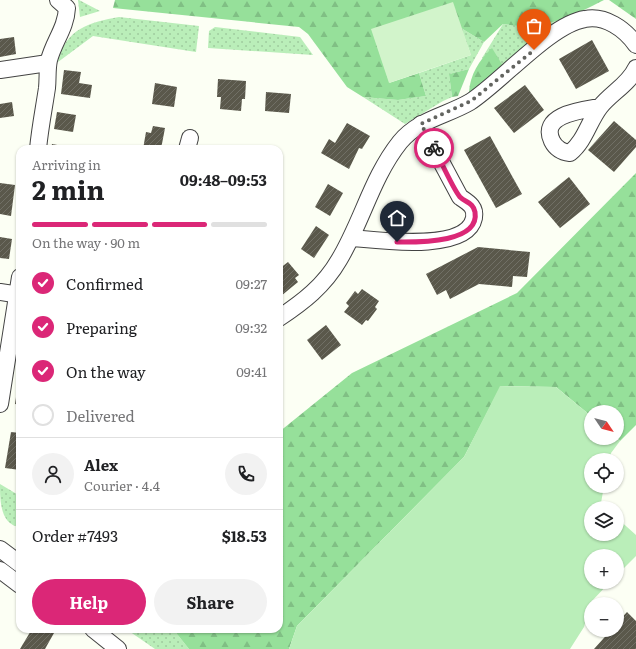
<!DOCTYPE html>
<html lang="en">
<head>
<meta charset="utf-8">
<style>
  :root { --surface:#fff; --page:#f2f2f2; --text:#202124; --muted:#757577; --line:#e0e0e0; --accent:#db2777 }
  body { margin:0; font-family:Literata,serif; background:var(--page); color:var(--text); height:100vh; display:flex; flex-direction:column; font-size:15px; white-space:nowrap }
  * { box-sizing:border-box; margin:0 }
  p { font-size:13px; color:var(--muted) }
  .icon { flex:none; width:22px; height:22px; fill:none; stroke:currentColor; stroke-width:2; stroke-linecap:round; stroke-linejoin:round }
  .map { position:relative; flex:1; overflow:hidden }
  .details { position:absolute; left:16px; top:145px; width:267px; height:488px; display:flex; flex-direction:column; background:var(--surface); border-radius:12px; box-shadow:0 1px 3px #0004 }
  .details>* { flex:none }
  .needle { width:26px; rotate:125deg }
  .fabs { position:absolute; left:584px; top:405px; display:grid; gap:8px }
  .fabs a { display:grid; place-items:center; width:40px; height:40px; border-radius:50%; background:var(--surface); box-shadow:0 1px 3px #0004; font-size:20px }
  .pin { position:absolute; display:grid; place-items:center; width:34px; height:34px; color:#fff; margin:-41px -17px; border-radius:50% 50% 50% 0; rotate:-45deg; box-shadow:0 0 4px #0007 }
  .pin .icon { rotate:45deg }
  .courier { position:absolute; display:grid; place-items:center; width:40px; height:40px; margin:-20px; border:3px solid #db2777; border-radius:50%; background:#fff; color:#222; box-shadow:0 1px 5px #0007 }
  .headline em { font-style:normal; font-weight:700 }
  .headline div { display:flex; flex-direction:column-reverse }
  .headline { display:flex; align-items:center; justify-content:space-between; height:68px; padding:0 16px }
  h1 { font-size:26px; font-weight:700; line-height:30px }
  .bar { display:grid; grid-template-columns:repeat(4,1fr); gap:6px 4px; align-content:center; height:48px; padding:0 16px }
  .bar i { height:5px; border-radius:3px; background:var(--line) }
  .bar .active { background:var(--accent) }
  .bar p { grid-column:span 4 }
  .line { display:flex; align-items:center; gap:10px; padding:0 16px; border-top:1px solid var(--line) }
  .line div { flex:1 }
  .round { display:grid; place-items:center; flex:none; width:42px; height:42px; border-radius:21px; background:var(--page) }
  ol { padding:0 16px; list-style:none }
  li { display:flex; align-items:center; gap:12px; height:44px }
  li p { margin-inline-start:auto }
  li .icon { padding:4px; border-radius:50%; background:var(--accent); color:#fff; stroke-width:4 }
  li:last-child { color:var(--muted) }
  li i { width:22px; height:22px; border:2px solid var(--line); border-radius:50% }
  .action { display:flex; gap:8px; margin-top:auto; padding:8px 16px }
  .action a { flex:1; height:46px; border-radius:24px; background:var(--accent); color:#fff; font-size:16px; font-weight:700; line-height:46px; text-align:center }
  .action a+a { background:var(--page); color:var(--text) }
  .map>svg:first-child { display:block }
</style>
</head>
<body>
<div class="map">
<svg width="636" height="649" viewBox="0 0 636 649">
  <defs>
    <pattern id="grass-dots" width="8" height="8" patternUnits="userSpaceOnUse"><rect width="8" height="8" fill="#baeeb9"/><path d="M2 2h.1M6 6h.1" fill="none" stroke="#9fcb9e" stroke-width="1.8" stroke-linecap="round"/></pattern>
    <pattern id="forest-firs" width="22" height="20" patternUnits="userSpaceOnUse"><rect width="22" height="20" fill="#96e09a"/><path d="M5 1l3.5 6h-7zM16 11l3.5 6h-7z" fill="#80bf84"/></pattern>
    <pattern id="building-hatch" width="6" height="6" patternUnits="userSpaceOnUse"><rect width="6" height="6" fill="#5a584b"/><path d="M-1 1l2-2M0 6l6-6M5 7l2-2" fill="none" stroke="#717066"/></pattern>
  </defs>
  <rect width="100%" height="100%" fill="#fcfff4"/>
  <g fill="url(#grass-dots)">
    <polygon points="78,0 79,0 100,11 80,17"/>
    <path d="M119,17l80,9 -3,26 -103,-16 -35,26c7,-33 32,-40 61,-45z"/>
    <path d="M569,18l-66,48 -21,-8 21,-34c24,3 43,1 66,-6z"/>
    <polygon points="215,27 300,37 313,55 208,48 209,31"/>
    <polygon points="461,28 484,42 469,69 449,74 452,97 443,101 405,124 363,97 398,100 426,96 419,73 471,55"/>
    <path d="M0,484l20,12v31c-20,-2 -20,-27 -20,-43z"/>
    <polygon points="126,629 173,629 189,649 155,649"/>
  </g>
  <g fill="url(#forest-firs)">
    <path d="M115,0h489c-37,19 -58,30 -101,24l-19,18 -23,-14 -72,55 30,-10 7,23 -28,4 -35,-3 -16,-10 -39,-53 -9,-7 -186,-19z"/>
    <polygon points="609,0 636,0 636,19"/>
    <path d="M492,48l11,18 -32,28 -2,-2c1,-17 10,-32 23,-44z"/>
    <polygon points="469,69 458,96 452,97 449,74"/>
    <polygon points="636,173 636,425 620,441 617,438 617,412 591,412 591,416 556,387 501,386 464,457 297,626 289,649 189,649 173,629 279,629 279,432 352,373 517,293"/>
  </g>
  <polygon fill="#baeeb9" points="500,386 556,387 591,416 591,438 617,438 620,441 611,453 610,460 591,460 591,486 604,486 601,503 606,508 591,508 591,534 617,534 617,518 636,535 636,556 617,575 617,556 591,556 591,582 610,582 590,603 584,627 570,649 289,649 297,626 464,457"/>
  <polygon fill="#d2f4cb" points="453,2 471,55 389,83 371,29"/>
  <g fill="url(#building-hatch)">
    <polygon points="14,37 16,54 0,57 0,39"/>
    <polygon points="592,40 609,71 576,89 559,59"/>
    <polygon points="64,70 81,72 79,83 92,85 90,98 61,94"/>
    <polygon points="218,79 246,81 245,99 242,99 241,111 220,109 221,97 217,97"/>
    <polygon points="155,83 177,87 174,107 152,104"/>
    <polygon points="525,85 544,110 514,133 494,108"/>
    <polygon points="266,92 291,94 289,113 265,111"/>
    <polygon points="12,102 14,116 0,118 0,104"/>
    <polygon points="57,112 76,115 73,132 54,129"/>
    <polygon points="614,121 636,140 636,147 614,172 588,150"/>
    <polygon points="347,123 370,136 362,149 359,148 349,169 321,153 329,139 335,143"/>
    <polygon points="153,126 165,128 161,149 143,149 146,132 151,133"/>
    <polygon points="490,136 522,194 496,208 464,150"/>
    <polygon points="52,144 68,147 68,149 51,149"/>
    <polygon points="569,177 590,204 560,228 538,202"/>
    <polygon points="0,183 15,185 11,216 0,214"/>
    <polygon points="328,184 343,193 330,216 315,207"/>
    <polygon points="316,226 329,235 314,258 301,249"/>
    <polygon points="0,237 12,239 9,259 0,258"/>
    <polygon points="478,247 530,252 527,277 513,276 512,287 479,284 450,299 446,290 437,295 426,274"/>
    <polygon points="288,262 299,275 295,278 298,282 281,296 279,293 279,269"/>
    <polygon points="362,289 379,301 375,307 377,309 368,321 366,320 362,325 344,312 349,306 346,303 355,291 358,294"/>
    <polygon points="326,325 341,345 322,360 307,340"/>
    <polygon points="18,384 20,384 20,405 15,404"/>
    <polygon points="11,432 20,433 20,470 5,468"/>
    <polygon points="627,612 636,621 636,649 594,649 611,630 617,630 617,623"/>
    <polygon points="32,629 48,629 54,633 45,649 20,649"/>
  </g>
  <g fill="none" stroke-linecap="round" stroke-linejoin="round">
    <defs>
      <g id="minor">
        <polyline points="0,70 48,63"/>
        <path d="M600,107c-16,3 -61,7 -48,34 4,8 10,11 18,12 15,-12 19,-32 30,-46 11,-14 29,-23 36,-39"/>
        <path d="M38,149c2,-21 6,-41 9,-61 1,-10 0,-19 2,-28 5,-19 17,-32 18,-52l-9,-8"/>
        <polyline points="187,149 190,138"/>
        <path d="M352,238c25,2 115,15 122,-20 2,-11 -5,-15 -14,-21l-39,-73"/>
        <polyline points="0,292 20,295"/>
        <path d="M279,318c24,-16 45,-32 60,-58 23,-38 33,-83 61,-118 19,-23 46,-26 70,-40 31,-20 81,-78 115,-83 20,-4 40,10 51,26"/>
        <polyline points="0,404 20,277"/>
        <polyline points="0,549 20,564"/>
        <polyline points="0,570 20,585"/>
        <polyline points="93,629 118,649"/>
      </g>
    </defs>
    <use href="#minor" stroke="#434343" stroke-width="18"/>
    <use href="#minor" stroke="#fff" stroke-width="16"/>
  </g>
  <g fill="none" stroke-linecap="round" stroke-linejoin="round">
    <polyline stroke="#636460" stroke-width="4" stroke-dasharray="0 7.2" points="434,148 421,124 471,101 534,50"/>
    <path stroke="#db2777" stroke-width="5" d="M397,242c18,0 83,2 78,-30 -2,-10 -9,-9 -15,-15 -7,-8 -20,-38 -26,-49"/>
  </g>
</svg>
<div class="fabs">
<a><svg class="needle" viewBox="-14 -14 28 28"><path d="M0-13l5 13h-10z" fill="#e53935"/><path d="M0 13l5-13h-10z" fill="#757577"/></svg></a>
<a><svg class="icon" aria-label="locate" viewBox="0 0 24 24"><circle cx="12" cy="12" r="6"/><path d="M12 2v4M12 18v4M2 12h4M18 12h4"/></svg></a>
<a><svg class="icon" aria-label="layers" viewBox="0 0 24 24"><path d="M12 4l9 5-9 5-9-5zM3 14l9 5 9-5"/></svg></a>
<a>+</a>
<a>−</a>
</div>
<div class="pin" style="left:534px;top:50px;background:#ea580c"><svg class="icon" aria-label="bag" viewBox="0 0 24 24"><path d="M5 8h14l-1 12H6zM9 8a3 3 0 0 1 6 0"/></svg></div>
<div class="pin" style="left:397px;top:242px;background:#1f2937"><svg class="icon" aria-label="home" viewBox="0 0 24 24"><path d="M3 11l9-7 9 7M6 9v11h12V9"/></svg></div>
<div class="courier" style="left:434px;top:148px"><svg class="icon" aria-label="bike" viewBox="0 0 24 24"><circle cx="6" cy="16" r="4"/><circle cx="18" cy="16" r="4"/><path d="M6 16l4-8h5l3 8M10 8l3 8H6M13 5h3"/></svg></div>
<section class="details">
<div class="headline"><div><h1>2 min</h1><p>Arriving in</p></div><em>09:48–09:53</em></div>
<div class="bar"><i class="active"></i><i class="active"></i><i class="active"></i><i></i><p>On the way · 90 m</p></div>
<ol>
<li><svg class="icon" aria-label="check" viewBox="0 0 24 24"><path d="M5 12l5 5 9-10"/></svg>Confirmed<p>09:27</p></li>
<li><svg class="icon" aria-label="check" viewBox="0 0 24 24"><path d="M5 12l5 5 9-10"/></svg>Preparing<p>09:32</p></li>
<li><svg class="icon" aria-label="check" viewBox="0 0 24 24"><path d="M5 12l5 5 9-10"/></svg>On the way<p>09:41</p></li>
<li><i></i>Delivered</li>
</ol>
<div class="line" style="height:72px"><a class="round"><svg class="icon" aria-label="person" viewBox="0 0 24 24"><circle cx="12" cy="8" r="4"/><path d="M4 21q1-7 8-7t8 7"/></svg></a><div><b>Alex</b><p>Courier · 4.4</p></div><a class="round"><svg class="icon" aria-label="phone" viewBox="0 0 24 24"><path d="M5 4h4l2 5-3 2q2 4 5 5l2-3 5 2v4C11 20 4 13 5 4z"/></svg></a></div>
<div class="line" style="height:52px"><div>Order #7493</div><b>$18.53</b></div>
<div class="action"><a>Help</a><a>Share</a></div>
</section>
</div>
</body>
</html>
